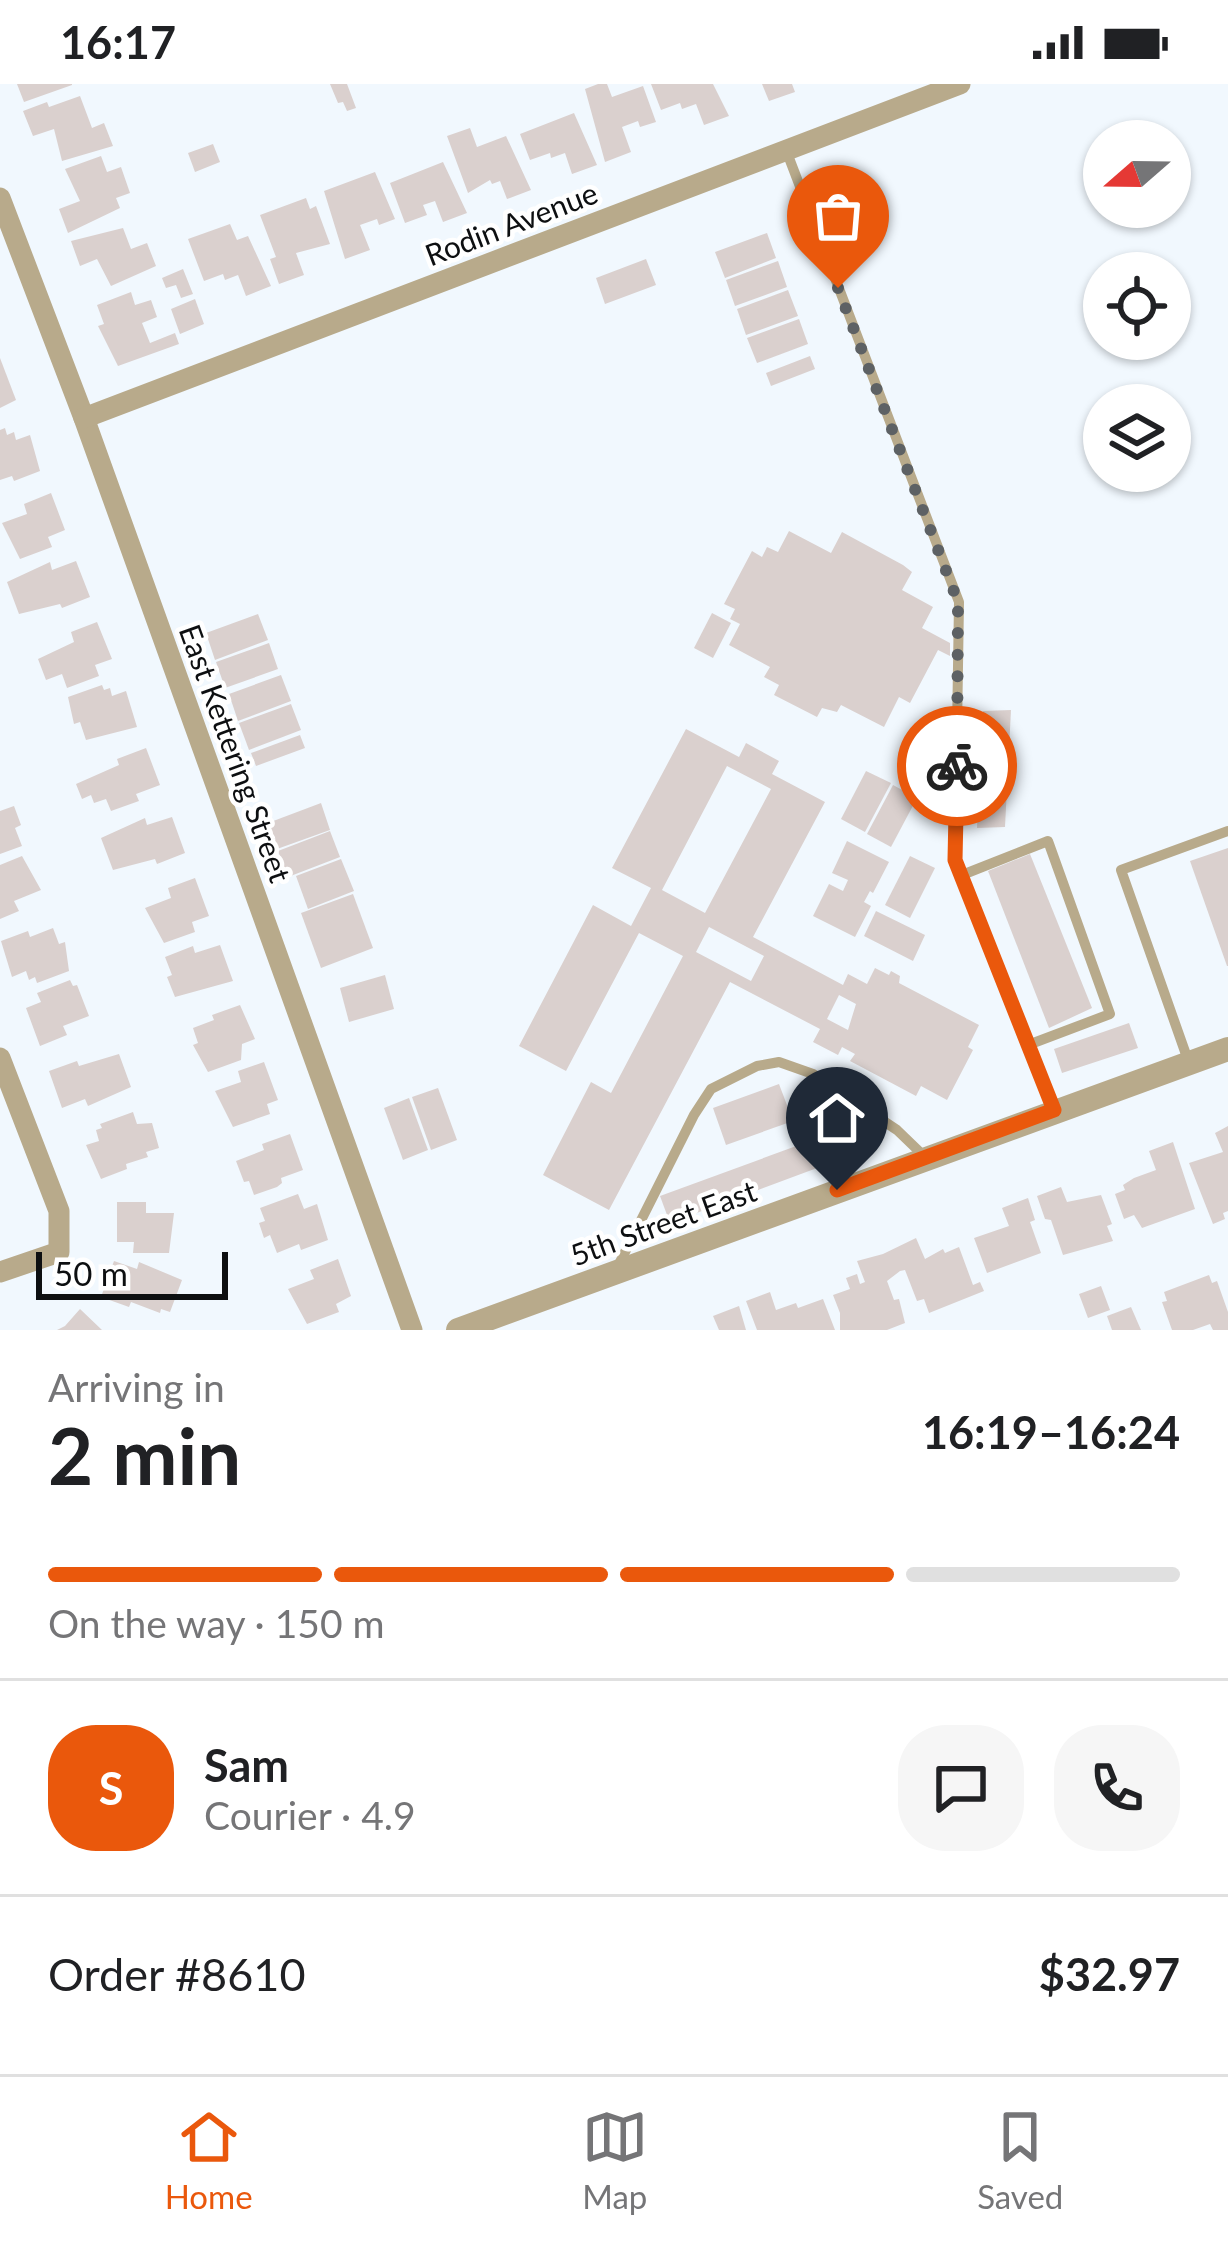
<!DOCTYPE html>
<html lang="en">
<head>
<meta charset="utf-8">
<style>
  :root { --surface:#fff; --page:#f6f6f6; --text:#202124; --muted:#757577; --line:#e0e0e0; --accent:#ea580c }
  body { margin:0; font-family:Lato,sans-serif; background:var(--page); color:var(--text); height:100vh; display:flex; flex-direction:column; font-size:45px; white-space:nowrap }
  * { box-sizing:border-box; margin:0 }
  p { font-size:39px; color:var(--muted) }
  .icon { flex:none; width:66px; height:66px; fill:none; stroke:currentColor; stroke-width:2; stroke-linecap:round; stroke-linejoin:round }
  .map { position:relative; height:1246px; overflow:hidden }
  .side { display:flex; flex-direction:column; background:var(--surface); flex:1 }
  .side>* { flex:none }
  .needle { width:78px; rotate:250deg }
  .buttons { position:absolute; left:1083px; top:36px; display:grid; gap:24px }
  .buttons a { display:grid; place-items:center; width:108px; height:108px; border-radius:50%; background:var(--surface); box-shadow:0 3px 9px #0004; font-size:60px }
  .scale { position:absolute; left:36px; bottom:30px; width:192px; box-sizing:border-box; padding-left:12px; border:6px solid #0d0f11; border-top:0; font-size:33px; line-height:42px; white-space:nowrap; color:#0d0f11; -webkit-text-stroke:9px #fff; paint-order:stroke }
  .pin { position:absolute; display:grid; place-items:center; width:102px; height:102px; color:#fff; margin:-123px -51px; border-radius:50% 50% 50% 0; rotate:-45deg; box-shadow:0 0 12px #0007 }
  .pin .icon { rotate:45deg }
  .courier { position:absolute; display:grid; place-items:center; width:120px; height:120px; margin:-60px; border:9px solid #ea580c; border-radius:50%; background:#fff; color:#222; box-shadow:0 3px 15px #0007 }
  .headline em { font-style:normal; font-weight:700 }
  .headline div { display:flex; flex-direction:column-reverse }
  .headline { display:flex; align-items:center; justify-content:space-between; height:204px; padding:0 48px }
  h1 { font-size:78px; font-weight:700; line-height:90px }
  .bar { display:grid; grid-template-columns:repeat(4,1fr); gap:18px 12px; align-content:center; height:144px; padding:0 48px }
  .bar i { height:15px; border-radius:9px; background:var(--line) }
  .bar .active { background:var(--accent) }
  .bar p { grid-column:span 4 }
  .line { display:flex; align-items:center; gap:30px; padding:0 48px; border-top:3px solid var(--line) }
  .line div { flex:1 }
  .round { display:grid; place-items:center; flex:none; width:126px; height:126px; border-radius:48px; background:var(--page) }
  .status { display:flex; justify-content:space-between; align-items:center; height:84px; padding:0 60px; background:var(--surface); direction:ltr }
  .status svg { height:33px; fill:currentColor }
  .menu { display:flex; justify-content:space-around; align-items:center; height:168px; border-top:3px solid var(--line); background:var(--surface); font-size:33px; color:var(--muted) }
  .menu a { display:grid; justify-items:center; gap:6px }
  .menu .active { color:var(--accent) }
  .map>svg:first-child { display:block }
</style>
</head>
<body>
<div class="status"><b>16:17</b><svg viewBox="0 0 49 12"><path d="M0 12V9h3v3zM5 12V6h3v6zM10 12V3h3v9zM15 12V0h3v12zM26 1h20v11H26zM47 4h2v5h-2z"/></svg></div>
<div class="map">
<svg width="1228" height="1246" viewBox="0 0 1228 1246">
  <rect width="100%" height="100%" fill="#f1f8fe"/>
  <g fill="#dad0ce" fill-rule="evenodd">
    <polygon points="17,0 72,0 72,1 24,18"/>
    <polygon points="330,0 347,0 356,24 347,27 343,18 338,19"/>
    <polygon points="598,0 607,0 612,13 643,2 656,38 640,43 638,37 622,43 631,68 605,78 585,5"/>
    <polygon points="651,0 713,0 729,32 704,41 696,20 682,25 680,19 661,26"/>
    <polygon points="762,0 792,0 795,8 769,17"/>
    <polygon points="80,12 92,44 104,39 113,62 62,77 54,45 33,52 23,27 47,18 49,23"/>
    <polygon points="574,29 597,81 572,90 565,69 551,74 550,69 530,76 520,50"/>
    <polygon points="470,44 477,63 506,52 531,106 507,115 500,97 492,100 490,96 468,109 447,52"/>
    <polygon points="213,60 220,78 195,88 188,69"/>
    <polygon points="101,72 107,88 121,83 130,109 116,114 120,124 68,149 59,125 80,117 65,85"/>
    <polygon points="443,78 467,129 443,138 435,117 423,121 427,131 405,139 390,99"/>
    <polygon points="375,88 395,135 379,141 377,135 360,141 370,166 345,175 324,107"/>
    <polygon points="306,114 310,125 316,122 330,160 296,169 304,191 279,200 270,175 276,173 260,131"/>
    <polygon points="230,140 237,156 248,152 271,202 246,212 238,191 225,196 223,190 204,197 188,155"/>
    <polygon points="123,144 131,165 147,159 156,182 111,202 97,175 80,182 71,157"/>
    <polygon points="767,149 776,174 725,194 715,168"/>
    <polygon points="646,175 656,201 605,220 596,194"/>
    <polygon points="778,177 787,203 735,222 726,196"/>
    <polygon points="183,185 193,210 181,214 176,201 166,204 162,194"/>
    <polygon points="788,206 798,232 746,251 737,225"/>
    <polygon points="131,208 135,221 151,216 157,233 142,239 150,259 175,249 179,260 118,282 98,242 104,240 97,221"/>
    <polygon points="195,215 204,240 180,250 171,225"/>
    <polygon points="799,235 808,260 757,279 747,254"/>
    <polygon points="810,272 815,285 771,302 766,289"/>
    <polygon points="0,274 16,316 0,324"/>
    <polygon points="5,344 7,351 14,348 16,356 30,351 40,387 14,397 12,392 0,396 0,346"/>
    <polygon points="51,409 65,446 48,453 52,463 20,475 2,439 27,430 24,420"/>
    <polygon points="789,447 831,469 842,448 903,481 912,488 902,506 933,523 922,544 950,559 950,572 938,566 910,619 899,613 884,643 841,621 837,628 822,624 817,633 774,611 779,601 764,593 770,583 729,561 740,540 730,535 735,525 724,520 752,467 762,473 767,463 778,468"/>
    <polygon points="76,477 90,513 62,524 60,520 19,530 7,498 50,478 52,486"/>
    <polygon points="712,529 731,539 713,574 694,564"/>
    <polygon points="258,530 268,556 215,576 206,549"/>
    <polygon points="97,538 112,575 95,581 99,592 67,604 62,590 46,596 38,575 74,558 71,548"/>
    <polygon points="269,559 278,585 225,604 216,578"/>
    <polygon points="281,591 291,617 238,637 229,610"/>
    <polygon points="102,601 104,606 110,604 112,612 126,607 137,643 86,656 80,638 74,640 68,613"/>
    <polygon points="291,620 301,646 249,666 239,639"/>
    <polygon points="1011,626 1005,743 977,744 983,627"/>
    <path d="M686,645l53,28 7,-14 33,18 -7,13 53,28 -72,135 90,48 5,-11 19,10 8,-16 14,7 2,-4 9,5 -1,7 80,42 -11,22 5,3 -26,50 -26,-14 -5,10 -66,-35 5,-7 -13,-7 -4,8 -25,-13 7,-13 -90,-47 -121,228 -66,-35 48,-93 20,11 72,-137 -44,-23 -73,138 -47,-25 74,-141 38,21 20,-38 -39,-20zM727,682l44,23 -66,124 -43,-23zM709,843l55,29 -13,25 -55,-29zM839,911l17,9 -8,26 -21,-11z"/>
    <polygon points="300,651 305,664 256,682 251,669"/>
    <polygon points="146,664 160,701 136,710 139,717 111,727 106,715 94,719 91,711 82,715 76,700 119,681 117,675"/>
    <polygon points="866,687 891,699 865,748 841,735"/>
    <polygon points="893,701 917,714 891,763 867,750"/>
    <polygon points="321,719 330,746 277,765 268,739"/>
    <polygon points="14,722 21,741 15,744 22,762 0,770 0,727"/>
    <polygon points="172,733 185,769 157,780 155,775 113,786 101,754 145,734 147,741"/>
    <polygon points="330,747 340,773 288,793 278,767"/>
    <polygon points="847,757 889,778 873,809 870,807 864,818 871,822 855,853 813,832 829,800 843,807 848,796 832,789"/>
    <polygon points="1228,764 1228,882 1227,882 1190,777"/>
    <polygon points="1030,770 1092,924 1049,944 988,787"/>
    <polygon points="22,772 41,806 14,817 19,827 0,835 0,781"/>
    <polygon points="910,772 935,784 910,834 885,821"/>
    <polygon points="341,775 354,807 308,825 296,792"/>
    <polygon points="195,794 209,832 192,838 195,848 164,859 145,824 171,814 168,804"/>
    <polygon points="353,810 373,864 321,884 301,829"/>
    <polygon points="876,827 925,851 913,877 864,852"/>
    <polygon points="53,844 59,860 65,858 69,887 37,899 35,893 29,896 26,887 12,893 1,857 28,847 30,853"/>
    <polygon points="220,861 233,897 175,913 167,893 172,891 165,873 193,862 195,869"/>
    <polygon points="385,891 394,925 349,938 340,904"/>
    <polygon points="70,896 73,902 77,901 89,932 63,942 67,951 40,962 26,924 41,918 37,909"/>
    <polygon points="240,921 255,955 242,960 241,976 208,988 193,961 198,959 193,944 214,936 212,931"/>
    <polygon points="1129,939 1138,964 1062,989 1054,965"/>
    <polygon points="119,970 131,1003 88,1022 85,1015 62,1024 49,987 77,977 79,982"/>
    <polygon points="264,978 278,1016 267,1020 270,1030 233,1043 215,1007 241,998 238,987"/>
    <polygon points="779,1000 793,1037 726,1061 713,1024"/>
    <polygon points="438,1004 457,1056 431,1066 412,1013"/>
    <polygon points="409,1014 428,1066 403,1076 384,1024"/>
    <polygon points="133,1028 137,1040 152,1039 159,1064 146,1068 148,1073 126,1080 127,1085 101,1095 86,1061 99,1057 96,1046 102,1044 100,1040"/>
    <polygon points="851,1042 860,1068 670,1139 660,1112"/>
    <polygon points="1228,1042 1228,1127 1223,1129 1225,1135 1213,1140 1189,1079 1223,1068 1215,1049"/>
    <polygon points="290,1050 303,1086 281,1094 282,1099 277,1103 254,1111 249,1097 244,1098 236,1077 264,1066 262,1060"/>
    <polygon points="1173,1058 1195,1125 1142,1144 1134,1131 1124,1135 1115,1110 1125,1106 1123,1101 1134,1094 1156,1086 1149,1067"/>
    <polygon points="1061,1103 1067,1118 1101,1111 1112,1140 1107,1142 1113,1157 1063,1171 1051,1136 1045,1135 1037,1112"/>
    <polygon points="298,1110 304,1125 317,1120 328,1156 301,1166 299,1160 277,1169 270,1151 264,1154 259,1139 265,1137 260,1124"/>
    <polygon points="1028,1114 1035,1136 1030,1138 1041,1169 987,1189 974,1154 1009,1142 1002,1124"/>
    <polygon points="117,1118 146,1118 146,1129 174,1129 169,1169 133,1169 134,1158 117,1158"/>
    <polygon points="916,1154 925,1175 943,1165 945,1169 959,1163 973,1201 980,1198 984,1207 929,1229 924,1215 917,1217 905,1186 900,1187 887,1197 894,1216 899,1215 905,1239 887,1246 840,1246 840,1229 833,1211 850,1205 846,1194 857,1190 860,1200 865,1198 857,1177 883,1170"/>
    <polygon points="338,1175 351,1212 336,1220 339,1228 307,1240 288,1205 314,1195 310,1186"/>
    <polygon points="114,1177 137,1185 139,1178 182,1196 170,1228 161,1225 160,1229 131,1218 129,1223 101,1213"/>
    <polygon points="1209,1191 1212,1199 1217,1197 1228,1228 1228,1246 1213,1246 1210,1240 1193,1246 1172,1246 1162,1218 1167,1217 1164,1208"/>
    <polygon points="1101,1202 1110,1226 1088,1234 1079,1210"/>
    <polygon points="770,1208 776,1226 796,1219 798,1224 823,1215 835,1246 757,1246 746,1217"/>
    <polygon points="739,1222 746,1246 719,1246 713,1232"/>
    <polygon points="1131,1223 1141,1246 1112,1246 1107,1232"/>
    <polygon points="80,1225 102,1246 57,1246 65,1242"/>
  </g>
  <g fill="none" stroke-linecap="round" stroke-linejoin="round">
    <g stroke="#b8aa8b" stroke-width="10">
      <polyline points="786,66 959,518 955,776 1054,1026"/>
      <polyline points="962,791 1048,757 1110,930 1028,961"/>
      <polyline points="1189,979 1121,786 1228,747"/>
      <polyline points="617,1184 694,1031 711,1005 757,982 779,978 813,990 897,1046 925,1073"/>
    </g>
    <g stroke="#b8aa8b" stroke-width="21">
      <polyline points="0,114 84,334 412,1246"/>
      <polyline points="84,334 960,0"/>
      <polyline points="0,974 59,1127 59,1168 0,1188"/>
    </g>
    <polyline stroke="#b8aa8b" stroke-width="24" points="458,1246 1228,965"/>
  </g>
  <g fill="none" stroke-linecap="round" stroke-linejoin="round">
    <polyline stroke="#5d6164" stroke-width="12" stroke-dasharray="0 21.6" points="838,204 958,518 957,682"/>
    <polyline stroke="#ea580c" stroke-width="15" points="837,1106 1054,1026 955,776 957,682"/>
  </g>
  <g text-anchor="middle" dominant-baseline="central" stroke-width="9" stroke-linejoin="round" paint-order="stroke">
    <g font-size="30" fill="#0d0f11" stroke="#fff">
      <text transform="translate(511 139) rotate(-21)">Rodin Avenue</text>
      <text transform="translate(236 669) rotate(70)">East Kettering Street</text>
      <text transform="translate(663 1138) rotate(-20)">5th Street East</text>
    </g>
  </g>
</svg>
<div class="buttons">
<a><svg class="needle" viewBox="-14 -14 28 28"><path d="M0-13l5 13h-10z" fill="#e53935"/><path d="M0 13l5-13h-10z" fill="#757577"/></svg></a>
<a><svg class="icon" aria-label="locate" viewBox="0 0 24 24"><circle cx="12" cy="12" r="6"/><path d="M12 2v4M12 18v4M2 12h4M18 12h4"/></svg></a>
<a><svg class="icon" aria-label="layers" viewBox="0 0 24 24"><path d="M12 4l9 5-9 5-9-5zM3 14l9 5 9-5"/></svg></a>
</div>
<div class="scale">50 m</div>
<div class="pin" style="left:838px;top:204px;background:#ea580c"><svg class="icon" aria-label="bag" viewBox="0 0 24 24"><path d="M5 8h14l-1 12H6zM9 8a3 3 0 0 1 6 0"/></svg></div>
<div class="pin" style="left:837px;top:1106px;background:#1f2937"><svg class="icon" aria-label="home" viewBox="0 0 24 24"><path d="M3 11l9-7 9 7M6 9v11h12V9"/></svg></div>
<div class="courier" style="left:957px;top:682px"><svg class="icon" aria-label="bike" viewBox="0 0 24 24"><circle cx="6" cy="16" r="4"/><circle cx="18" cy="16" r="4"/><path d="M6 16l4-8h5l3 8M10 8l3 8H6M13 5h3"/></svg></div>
</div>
<section class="side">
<div class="headline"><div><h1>2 min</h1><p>Arriving in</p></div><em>16:19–16:24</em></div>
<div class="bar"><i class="active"></i><i class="active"></i><i class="active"></i><i></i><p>On the way · 150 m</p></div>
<div class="line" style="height:216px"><b class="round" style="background:var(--accent);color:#fff">S</b><div><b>Sam</b><p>Courier · 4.9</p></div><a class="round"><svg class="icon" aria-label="chat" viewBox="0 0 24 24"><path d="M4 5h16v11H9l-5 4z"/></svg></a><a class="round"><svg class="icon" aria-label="phone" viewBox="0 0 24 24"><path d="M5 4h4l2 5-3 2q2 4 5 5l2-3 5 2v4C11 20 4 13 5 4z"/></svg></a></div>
<div class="line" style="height:156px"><div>Order #8610</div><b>$32.97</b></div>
</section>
<nav class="menu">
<a class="active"><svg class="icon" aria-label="home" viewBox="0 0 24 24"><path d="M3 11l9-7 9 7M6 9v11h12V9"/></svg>Home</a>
<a><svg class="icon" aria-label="map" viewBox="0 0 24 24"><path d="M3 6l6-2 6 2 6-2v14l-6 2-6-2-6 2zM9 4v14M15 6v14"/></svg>Map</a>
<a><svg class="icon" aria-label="saved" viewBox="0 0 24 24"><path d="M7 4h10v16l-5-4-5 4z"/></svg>Saved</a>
</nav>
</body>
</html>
